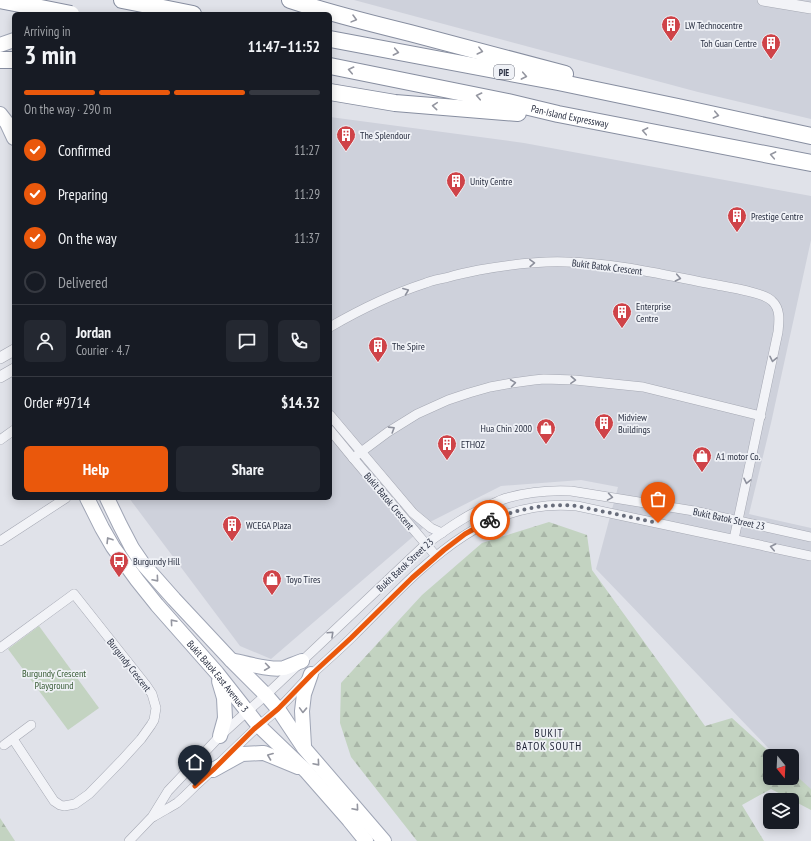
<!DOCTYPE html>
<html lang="en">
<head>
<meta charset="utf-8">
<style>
  :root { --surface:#171b24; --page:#242831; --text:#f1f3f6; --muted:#9ea1a6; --line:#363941; --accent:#ea580c }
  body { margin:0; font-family:"PT Sans Narrow",sans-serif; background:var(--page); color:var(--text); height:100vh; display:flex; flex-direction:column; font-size:15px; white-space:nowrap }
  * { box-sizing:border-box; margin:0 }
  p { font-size:13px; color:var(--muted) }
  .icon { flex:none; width:22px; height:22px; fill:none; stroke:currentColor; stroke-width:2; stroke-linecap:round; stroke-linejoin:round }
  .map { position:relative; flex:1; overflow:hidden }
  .details { position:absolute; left:12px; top:12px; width:320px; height:488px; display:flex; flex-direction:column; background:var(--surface); border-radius:6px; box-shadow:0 2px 10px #0003 }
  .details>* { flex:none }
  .needle { width:26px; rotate:162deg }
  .tools { position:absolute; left:763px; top:749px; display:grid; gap:8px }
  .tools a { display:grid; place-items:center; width:36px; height:36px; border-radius:6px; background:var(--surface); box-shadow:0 2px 10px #0003; font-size:20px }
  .pin { position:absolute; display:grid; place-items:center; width:34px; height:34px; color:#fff; margin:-41px -17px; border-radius:50% 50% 50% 0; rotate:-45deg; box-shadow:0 0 4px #0007 }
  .pin .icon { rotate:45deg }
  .courier { position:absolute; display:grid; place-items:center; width:40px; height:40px; margin:-20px; border:3px solid #ea580c; border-radius:50%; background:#fff; color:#222; box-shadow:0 1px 5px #0007 }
  .summary em { font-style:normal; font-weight:700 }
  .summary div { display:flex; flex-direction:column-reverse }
  .summary { display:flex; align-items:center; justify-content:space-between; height:68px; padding:0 12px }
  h1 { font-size:26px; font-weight:700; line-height:30px }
  .bar { display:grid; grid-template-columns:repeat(4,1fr); gap:6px 4px; align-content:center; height:48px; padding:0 12px }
  .bar i { height:5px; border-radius:3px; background:var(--line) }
  .bar .active { background:var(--accent) }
  .bar p { grid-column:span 4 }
  .line { display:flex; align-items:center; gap:10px; padding:0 12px; border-top:1px solid var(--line) }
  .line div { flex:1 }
  .round { display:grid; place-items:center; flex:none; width:42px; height:42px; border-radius:6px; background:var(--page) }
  ol { padding:0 12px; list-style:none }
  li { display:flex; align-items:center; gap:12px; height:44px }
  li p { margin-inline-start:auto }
  li .icon { padding:4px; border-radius:50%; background:var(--accent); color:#fff; stroke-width:4 }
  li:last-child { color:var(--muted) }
  li i { width:22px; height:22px; border:2px solid var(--line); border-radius:50% }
  .cta { display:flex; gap:8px; margin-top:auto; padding:8px 12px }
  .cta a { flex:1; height:46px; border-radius:6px; background:var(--accent); color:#fff; font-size:16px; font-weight:700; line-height:46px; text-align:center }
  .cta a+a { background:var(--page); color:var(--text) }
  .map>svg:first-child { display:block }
</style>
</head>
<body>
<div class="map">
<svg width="811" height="841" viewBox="0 0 811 841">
  <defs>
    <pattern id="forest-firs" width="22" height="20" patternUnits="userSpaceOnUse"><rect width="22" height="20" fill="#c3d3c1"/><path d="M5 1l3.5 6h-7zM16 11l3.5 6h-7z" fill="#a8b5a7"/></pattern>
  </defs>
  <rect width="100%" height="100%" fill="#e0e2e9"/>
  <g fill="#ced1db">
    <polygon points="354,0 811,0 811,119 698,92"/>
    <polygon points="330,117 524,143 811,196 811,240 771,423 749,514 811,528 811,791 792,773 792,756 776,756 596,569 618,487 581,480 501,486 430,522 271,659 240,646 129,498 330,498"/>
  </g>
  <g fill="url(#forest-firs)">
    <polygon points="549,522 587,535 592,570 705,726 732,718 774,756 770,756 770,778 792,778 792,772 811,789 811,810 771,789 742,805 764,841 417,841 351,757 340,723 341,683 422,595 482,543"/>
    <polygon points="0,818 15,841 0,841"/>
  </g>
  <polygon fill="#c3d3c1" points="39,626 99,708 68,730 8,649"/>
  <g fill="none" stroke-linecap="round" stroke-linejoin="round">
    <defs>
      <g id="minor">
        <path d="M330,327c31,-18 62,-33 96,-44 7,-3 16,-4 23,-6 10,-3 20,-5 30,-7 28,-5 58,-9 87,-8 49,1 98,13 146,22 14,3 52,8 60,17 9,8 7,21 6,31l-44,207"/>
        <polyline points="330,415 413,513 431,528 442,533"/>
        <polyline points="330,430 353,458 436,556"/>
        <polyline points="0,440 14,430"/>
        <polyline points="353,458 388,432 417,414 448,400 469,393 490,387 512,383 534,380 544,379 575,380 643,387 761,416"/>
        <polyline points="0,541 66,498"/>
        <polyline points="0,648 74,594 146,685 152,694 156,708 154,720 151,725 141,739 121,761 89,794 75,804 64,806 60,805 54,801 13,739"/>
        <polyline points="4,745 31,725"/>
        <path d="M153,817c8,-5 16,-9 24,-14 6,-5 12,-11 18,-17 20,-18 39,-37 59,-56 8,-8 17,-14 25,-22 12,-11 22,-24 34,-35 13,-12 27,-24 40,-37 63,-62 126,-140 224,-130l234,50"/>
        <path d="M129,841l23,-24 16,-26 52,-55 22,-20 24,-21 160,-151c21,-15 42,-30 66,-40 5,-2 10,-5 15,-6 21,-6 43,-8 64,-7l123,20 117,26"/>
      </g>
      <g id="tertiary">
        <polyline points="763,0 811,8"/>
        <polyline points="0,358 14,350"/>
        <polyline points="0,377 14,369"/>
      </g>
      <g id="primary">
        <polyline points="0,45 14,40"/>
        <polyline points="0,114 7,123 14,138"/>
        <path id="s1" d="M87,498l15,30 11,19 24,33 20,25 60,68 41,52 48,46 43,49 17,21"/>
        <polyline points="107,498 120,525 132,548 143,564 174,599 231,660 266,695 278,709 304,748 384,841"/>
        <path d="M231,660c14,3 40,11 53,8 6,-2 12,-5 18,-7"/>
        <polyline points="219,681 224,698 225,718 220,736"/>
        <polyline points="304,746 302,711 304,694 311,674"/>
        <polyline points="213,770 242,754 262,753 264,753 298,767"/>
      </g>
      <g id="motorway">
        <polyline points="122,0 193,14"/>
        <path d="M290,0c39,13 79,23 120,33 51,13 103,27 155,41"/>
        <polyline points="330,39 558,82 678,107 811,136"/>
        <polyline points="0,60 14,60"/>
        <path id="s2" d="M330,66l178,36 50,12 253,49"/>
        <polyline points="330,92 395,103 518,113"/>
      </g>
    </defs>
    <use href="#minor" stroke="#a5a8b3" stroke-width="10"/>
    <use href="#tertiary" stroke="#a5a8b3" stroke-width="12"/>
    <use href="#primary" stroke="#9fa5b5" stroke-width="16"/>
    <use href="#motorway" stroke="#878ea0" stroke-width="18"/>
    <use href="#minor" stroke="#f2f3f7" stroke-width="9"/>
    <use href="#tertiary" stroke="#f2f3f7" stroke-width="11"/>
    <use href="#primary" stroke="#fff" stroke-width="14"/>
    <use href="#motorway" stroke="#fff" stroke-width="16"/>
    <defs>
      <polyline id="motorway-bridge" points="0,0 71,14"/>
    </defs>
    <use href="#motorway-bridge" stroke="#878ea0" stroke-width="18" stroke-linecap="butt"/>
    <use href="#motorway-bridge" stroke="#fff" stroke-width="16"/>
  </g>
  <defs><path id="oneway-chevron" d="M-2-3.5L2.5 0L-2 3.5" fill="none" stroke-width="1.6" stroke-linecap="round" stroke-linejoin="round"/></defs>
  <g stroke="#9496a0">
    <use href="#oneway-chevron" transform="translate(354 19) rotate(15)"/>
    <use href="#oneway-chevron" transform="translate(480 51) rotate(14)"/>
    <use href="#oneway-chevron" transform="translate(396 52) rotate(11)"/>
    <use href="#oneway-chevron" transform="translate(351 70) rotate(-168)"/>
    <use href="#oneway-chevron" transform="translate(524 76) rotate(11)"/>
    <use href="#oneway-chevron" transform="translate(479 96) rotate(-168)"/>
    <use href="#oneway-chevron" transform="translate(435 106) rotate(-175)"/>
    <use href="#oneway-chevron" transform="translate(716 115) rotate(12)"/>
    <use href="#oneway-chevron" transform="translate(645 131) rotate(-169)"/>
    <use href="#oneway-chevron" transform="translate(773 155) rotate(-169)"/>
    <use href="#oneway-chevron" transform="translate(109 540) rotate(-122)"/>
    <use href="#oneway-chevron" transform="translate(156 579) rotate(49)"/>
    <use href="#oneway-chevron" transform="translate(173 622) rotate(-131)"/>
    <use href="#oneway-chevron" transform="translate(267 667) rotate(8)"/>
    <use href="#oneway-chevron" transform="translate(303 710) rotate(92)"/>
    <use href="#oneway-chevron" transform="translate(270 756) rotate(-159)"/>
    <use href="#oneway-chevron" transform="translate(317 763) rotate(49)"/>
    <use href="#oneway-chevron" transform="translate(356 808) rotate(49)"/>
  </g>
  <g stroke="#8d909c">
    <use href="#oneway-chevron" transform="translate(532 263) rotate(-2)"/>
    <use href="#oneway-chevron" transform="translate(678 278) rotate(11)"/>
    <use href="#oneway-chevron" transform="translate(406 291) rotate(-22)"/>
    <use href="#oneway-chevron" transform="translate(773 359) rotate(102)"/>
    <use href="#oneway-chevron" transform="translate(573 380) rotate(3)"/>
    <use href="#oneway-chevron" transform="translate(513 383) rotate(-8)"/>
    <use href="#oneway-chevron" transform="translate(392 429) rotate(-32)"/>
    <use href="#oneway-chevron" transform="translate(747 481) rotate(102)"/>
    <use href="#oneway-chevron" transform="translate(610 497) rotate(9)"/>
    <use href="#oneway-chevron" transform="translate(773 547) rotate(-168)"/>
    <use href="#oneway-chevron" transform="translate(331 634) rotate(-43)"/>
  </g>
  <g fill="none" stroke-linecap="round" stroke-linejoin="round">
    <path stroke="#686d7b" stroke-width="4" stroke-dasharray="0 7.2" d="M490,520c28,-11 57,-17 87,-14l81,17"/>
    <polyline stroke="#ea580c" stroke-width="5" points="195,786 213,770 254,729 278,709 312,674 351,638 412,578 444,550 465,534 490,520"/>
  </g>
  <defs>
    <symbol id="building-pin" viewBox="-11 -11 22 30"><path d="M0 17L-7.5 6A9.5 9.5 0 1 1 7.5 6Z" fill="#cf4348" stroke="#eff1f6"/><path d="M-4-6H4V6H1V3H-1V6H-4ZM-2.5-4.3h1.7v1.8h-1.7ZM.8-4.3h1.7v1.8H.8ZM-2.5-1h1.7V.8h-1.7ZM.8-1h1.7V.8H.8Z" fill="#fff"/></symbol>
    <symbol id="shop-pin" viewBox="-11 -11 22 30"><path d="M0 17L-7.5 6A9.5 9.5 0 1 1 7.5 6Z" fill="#cf4348" stroke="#eff1f6"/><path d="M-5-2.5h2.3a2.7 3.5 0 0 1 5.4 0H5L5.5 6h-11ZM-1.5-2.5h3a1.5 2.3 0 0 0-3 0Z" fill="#fff"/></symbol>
    <symbol id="bus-pin" viewBox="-11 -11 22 30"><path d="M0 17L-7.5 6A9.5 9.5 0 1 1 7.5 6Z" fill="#cf4348" stroke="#eff1f6"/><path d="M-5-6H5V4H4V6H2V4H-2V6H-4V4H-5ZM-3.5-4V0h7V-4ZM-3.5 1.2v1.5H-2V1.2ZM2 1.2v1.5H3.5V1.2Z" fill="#fff"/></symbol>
  </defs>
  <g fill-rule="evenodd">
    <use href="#building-pin" x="660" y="14" width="22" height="30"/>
    <use href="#building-pin" x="760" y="32" width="22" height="30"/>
    <use href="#building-pin" x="335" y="124" width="22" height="30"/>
    <use href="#building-pin" x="445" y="170" width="22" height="30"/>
    <use href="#building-pin" x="726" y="205" width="22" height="30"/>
    <use href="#building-pin" x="611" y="301" width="22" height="30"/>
    <use href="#building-pin" x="367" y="335" width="22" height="30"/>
    <use href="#building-pin" x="593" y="412" width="22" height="30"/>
    <use href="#shop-pin" x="535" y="417" width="22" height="30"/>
    <use href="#building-pin" x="436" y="433" width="22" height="30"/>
    <use href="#shop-pin" x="691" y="445" width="22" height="30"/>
    <use href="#building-pin" x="221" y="514" width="22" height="30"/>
    <use href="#bus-pin" x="108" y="550" width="22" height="30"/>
    <use href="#shop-pin" x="261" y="568" width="22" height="30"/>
  </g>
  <g text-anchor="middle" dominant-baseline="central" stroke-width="3.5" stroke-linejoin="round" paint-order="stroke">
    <rect fill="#eff1f6" stroke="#646877" stroke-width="1" x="494" y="65" width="20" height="14" rx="3"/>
    <g font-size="9" font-weight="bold" fill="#282e40">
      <text x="504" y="72">PIE</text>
    </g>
    <g font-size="10" fill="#282e40" stroke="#eff1f6" text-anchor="start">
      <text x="685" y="25">LW Technocentre</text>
      <text x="757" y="43" text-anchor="end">Toh Guan Centre</text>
      <text x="360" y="135">The Splendour</text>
      <text x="470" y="181">Unity Centre</text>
      <text x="751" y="216">Prestige Centre</text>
      <text x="636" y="306">Enterprise<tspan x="636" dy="12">Centre</tspan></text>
      <text x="392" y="346">The Spire</text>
      <text x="618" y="417">Midview<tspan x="618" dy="12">Buildings</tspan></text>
      <text x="532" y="428" text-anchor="end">Hua Chin 2000</text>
      <text x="461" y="444">ETHOZ</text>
      <text x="716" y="456">A1 motor Co.</text>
      <text x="246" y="525">WCEGA Plaza</text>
      <text x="133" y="561">Burgundy Hill</text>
      <text x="286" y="579">Toyo Tires</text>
    </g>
    <g font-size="10" fill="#282e40" stroke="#eff1f6">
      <text stroke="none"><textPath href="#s2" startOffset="245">Pan-Island Expressway</textPath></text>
      <text transform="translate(607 267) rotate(7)">Bukit Batok Crescent</text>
      <text transform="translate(389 501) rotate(50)">Bukit Batok Crescent</text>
      <text transform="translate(729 519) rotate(12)">Bukit Batok Street 23</text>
      <text transform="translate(405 565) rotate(-43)">Bukit Batok Street 23</text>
      <text transform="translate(129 665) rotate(52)">Burgundy Crescent</text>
      <text stroke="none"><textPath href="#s1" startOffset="222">Bukit Batok East Avenue 3</textPath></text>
    </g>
    <g font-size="10" fill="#385c35" stroke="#eff1f6">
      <text x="54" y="673">Burgundy Crescent<tspan x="54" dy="12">Playground</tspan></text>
    </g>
    <g font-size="11" letter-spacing="1" fill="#1a1f31" stroke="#eff1f6">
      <text x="549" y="733">BUKIT<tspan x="549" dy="13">BATOK SOUTH</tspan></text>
    </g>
  </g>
</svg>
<div class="tools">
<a><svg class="needle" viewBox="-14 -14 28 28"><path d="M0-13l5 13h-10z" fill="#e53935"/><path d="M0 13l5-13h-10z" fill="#9ea1a6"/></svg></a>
<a><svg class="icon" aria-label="layers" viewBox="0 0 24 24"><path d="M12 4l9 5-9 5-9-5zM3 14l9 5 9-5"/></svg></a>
</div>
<div class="pin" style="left:658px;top:523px;background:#ea580c"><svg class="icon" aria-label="bag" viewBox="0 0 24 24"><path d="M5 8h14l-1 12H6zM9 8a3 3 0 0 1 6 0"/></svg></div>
<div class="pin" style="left:195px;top:786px;background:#1f2937"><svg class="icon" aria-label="home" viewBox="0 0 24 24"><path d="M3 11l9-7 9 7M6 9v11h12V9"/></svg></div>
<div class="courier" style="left:490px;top:520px"><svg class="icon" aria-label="bike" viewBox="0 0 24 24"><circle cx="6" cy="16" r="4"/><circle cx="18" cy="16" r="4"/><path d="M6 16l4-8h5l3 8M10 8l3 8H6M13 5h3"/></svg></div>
<section class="details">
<div class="summary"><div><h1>3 min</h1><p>Arriving in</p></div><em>11:47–11:52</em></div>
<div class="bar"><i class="active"></i><i class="active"></i><i class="active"></i><i></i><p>On the way · 290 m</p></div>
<ol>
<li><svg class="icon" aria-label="check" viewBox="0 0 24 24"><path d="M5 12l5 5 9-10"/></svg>Confirmed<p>11:27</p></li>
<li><svg class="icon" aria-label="check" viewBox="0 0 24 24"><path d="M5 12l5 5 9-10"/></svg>Preparing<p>11:29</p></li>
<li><svg class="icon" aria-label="check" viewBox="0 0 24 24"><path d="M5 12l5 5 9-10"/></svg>On the way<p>11:37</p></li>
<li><i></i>Delivered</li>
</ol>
<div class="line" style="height:72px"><a class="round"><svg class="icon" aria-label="person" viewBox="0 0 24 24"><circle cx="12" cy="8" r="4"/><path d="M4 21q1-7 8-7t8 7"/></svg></a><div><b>Jordan</b><p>Courier · 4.7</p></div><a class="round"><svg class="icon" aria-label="chat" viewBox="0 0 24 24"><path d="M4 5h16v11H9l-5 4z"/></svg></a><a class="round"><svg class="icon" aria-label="phone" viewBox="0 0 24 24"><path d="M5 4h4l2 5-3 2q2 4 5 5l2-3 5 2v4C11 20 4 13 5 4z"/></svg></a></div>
<div class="line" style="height:52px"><div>Order #9714</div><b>$14.32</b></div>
<div class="cta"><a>Help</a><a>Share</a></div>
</section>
</div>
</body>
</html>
